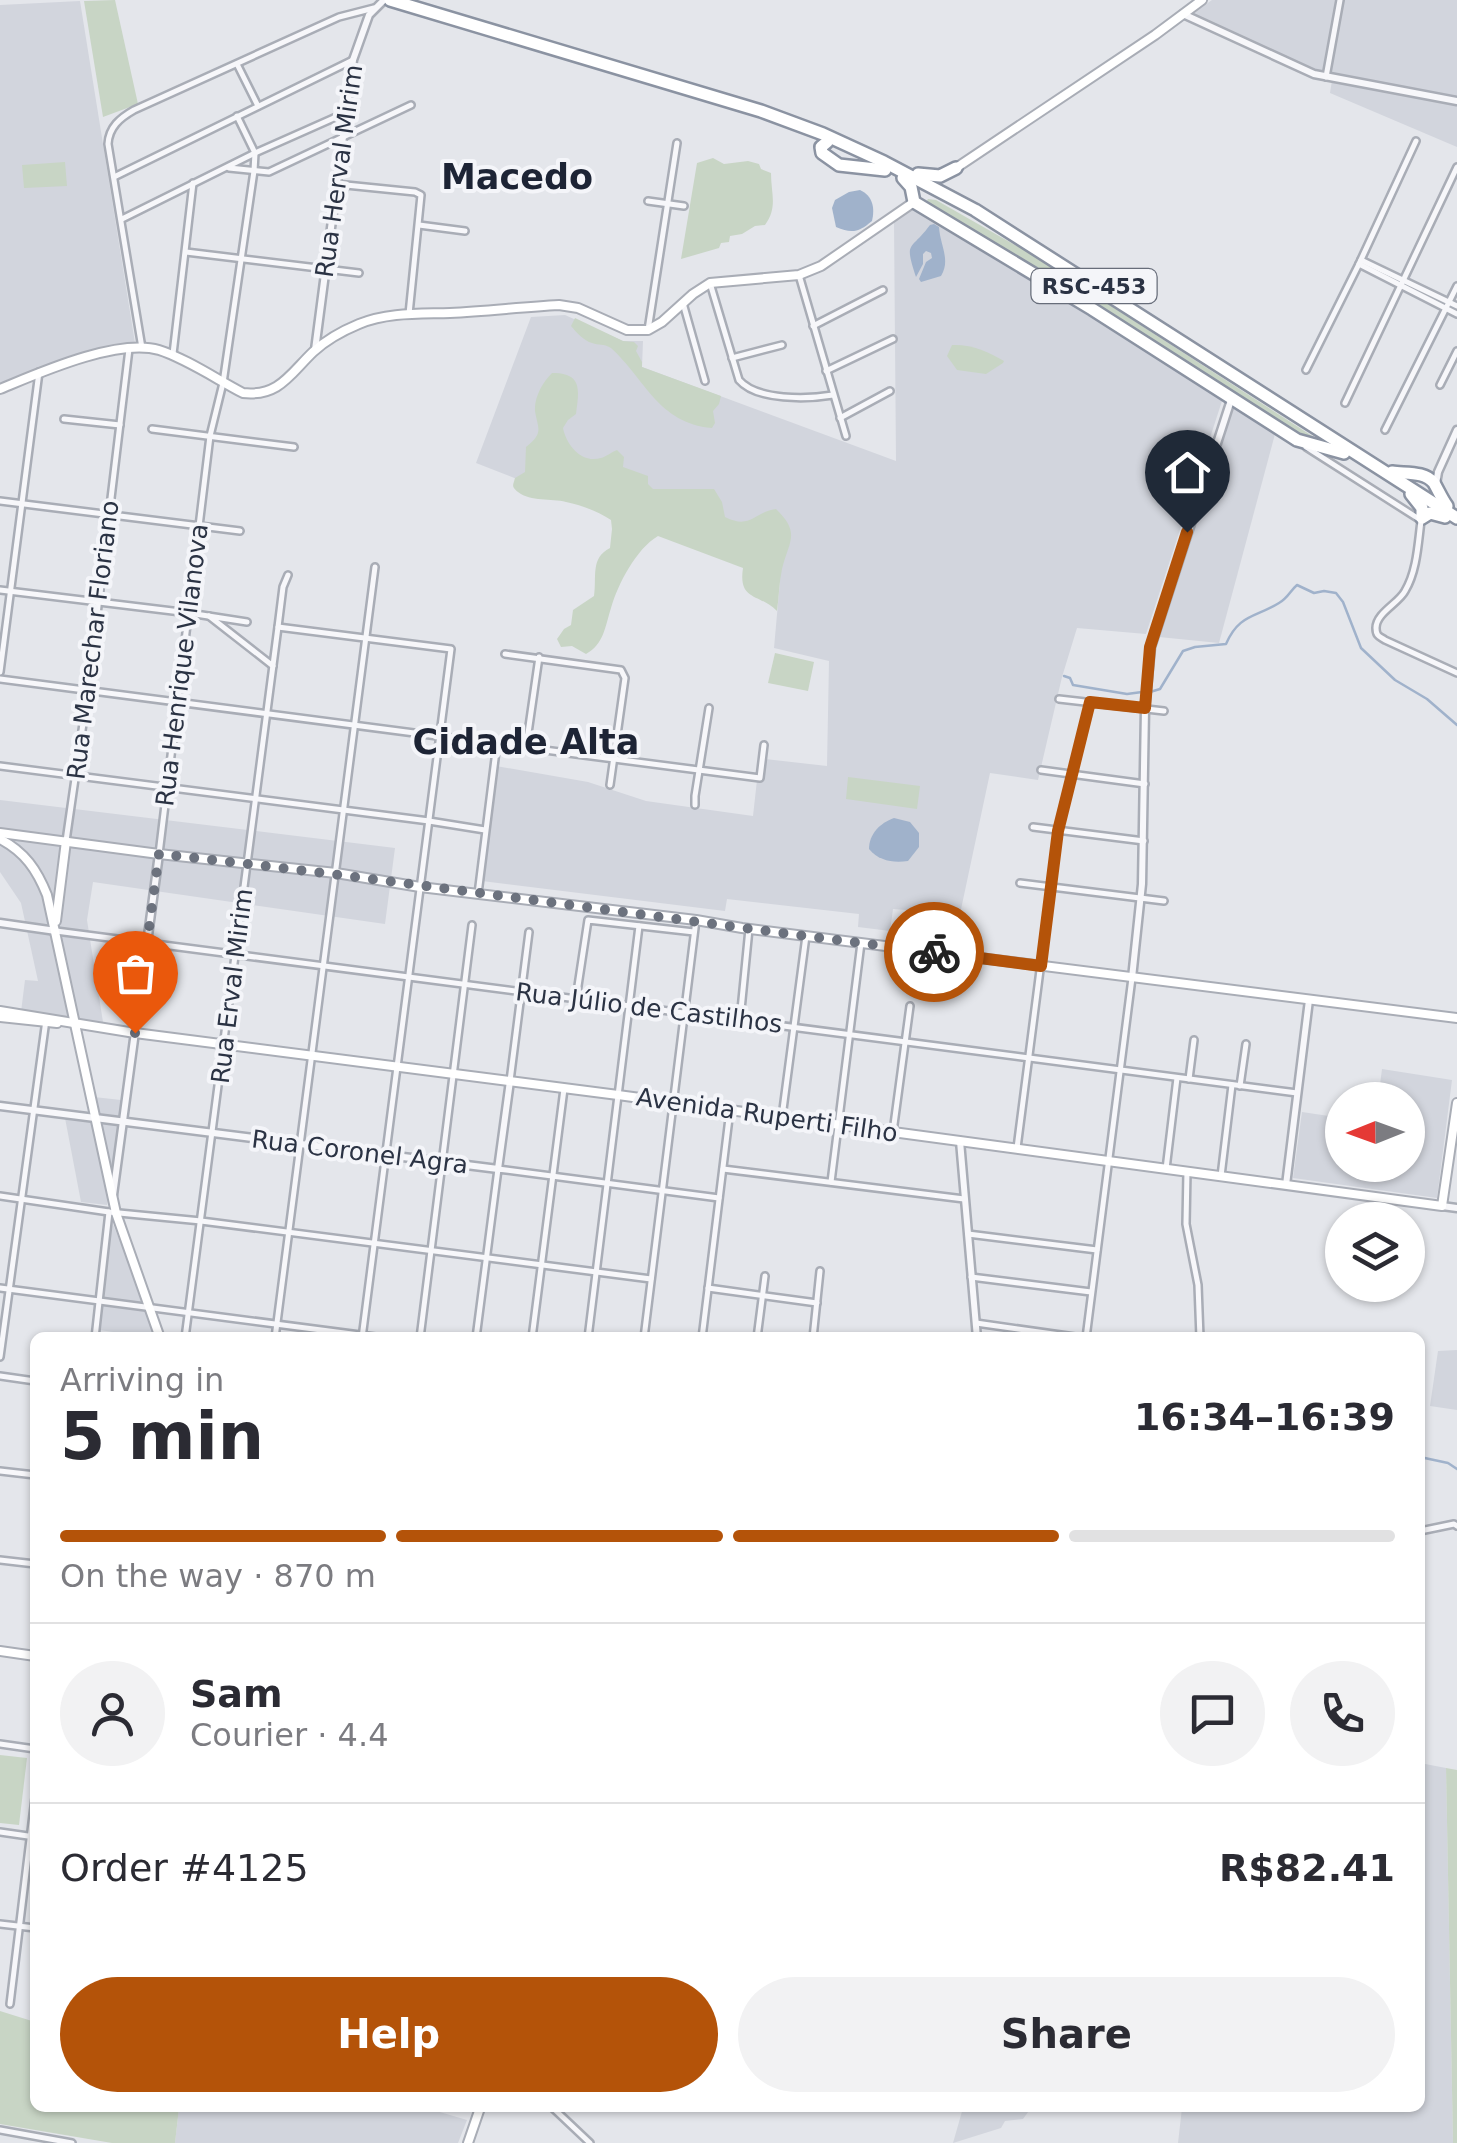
<!DOCTYPE html>
<html lang="en">
<head>
<meta charset="utf-8">
<style>
  :root { --surface:#fff; --page:#f2f2f3; --text:#2b2b33; --muted:#7c7c81; --line:#e1e1e2; --accent:#b45309 }
  body { margin:0; font-family:"DejaVu Sans",sans-serif; background:var(--page); color:var(--text); height:100vh; display:flex; flex-direction:column; font-size:38px; white-space:nowrap }
  * { box-sizing:border-box; margin:0 }
  p { font-size:32px; color:var(--muted) }
  .icon { flex:none; width:55px; height:55px; fill:none; stroke:currentColor; stroke-width:2; stroke-linecap:round; stroke-linejoin:round }
  .map { position:relative; flex:1; overflow:hidden }
  .panel { position:absolute; left:30px; top:1332px; width:1395px; height:780px; display:flex; flex-direction:column; background:var(--surface); border-radius:15px; box-shadow:0 2px 8px #0004 }
  .panel>* { flex:none }
  .needle { width:65px; rotate:269deg }
  .tools { position:absolute; left:1325px; top:1082px; display:grid; gap:20px }
  .tools a { display:grid; place-items:center; width:100px; height:100px; border-radius:50%; background:var(--surface); box-shadow:0 2px 8px #0004; font-size:50px }
  .pin { position:absolute; display:grid; place-items:center; width:85px; height:85px; color:#fff; margin:-102px -42px; border-radius:50% 50% 50% 0; rotate:-45deg; box-shadow:0 0 10px #0007 }
  .pin .icon { rotate:45deg }
  .courier { position:absolute; display:grid; place-items:center; width:100px; height:100px; margin:-50px; border:8px solid #b45309; border-radius:50%; background:#fff; color:#222; box-shadow:0 2px 12px #0007 }
  .summary em { font-style:normal; font-weight:600 }
  .summary div { display:flex; flex-direction:column-reverse }
  .summary { display:flex; align-items:center; justify-content:space-between; height:170px; padding:0 30px }
  h1 { font-size:65px; font-weight:600; line-height:75px }
  .bar { display:grid; grid-template-columns:repeat(4,1fr); gap:15px 10px; align-content:center; height:120px; padding:0 30px }
  .bar i { height:12px; border-radius:8px; background:var(--line) }
  .bar .current { background:var(--accent) }
  .bar p { grid-column:span 4 }
  .line { display:flex; align-items:center; gap:25px; padding:0 30px; border-top:2px solid var(--line) }
  .line div { flex:1 }
  .round { display:grid; place-items:center; flex:none; width:105px; height:105px; border-radius:52px; background:var(--page) }
  .primary-button { display:flex; gap:20px; margin-top:auto; padding:20px 30px }
  .primary-button a { flex:1; height:115px; border-radius:60px; background:var(--accent); color:#fff; font-size:40px; font-weight:600; line-height:115px; text-align:center }
  .primary-button a+a { background:var(--page); color:var(--text) }
  .map>svg:first-child { display:block }
</style>
</head>
<body>
<div class="map">
<svg width="1457" height="2143" viewBox="0 0 1457 2143">
  <rect width="100%" height="100%" fill="#e4e6eb"/>
  <g fill="#d2d5dd">
    <polygon points="1212,0 1457,0 1457,147 1330,93 1333,74 1310,71 1192,14"/>
    <polygon points="80,1 135,343 101,348 56,361 0,383 0,5"/>
    <polygon points="914,209 1035,280 1222,401 1146,634 1077,628 1062,677 1038,780 990,773 960,914 893,909 890,931 858,927 859,914 727,899 725,911 482,881 496,766 588,782 646,801 753,816 757,780 763,780 765,759 827,766 829,661 774,648 780,581 476,463 531,317 565,315 623,341 643,341 642,367 896,461 894,222"/>
    <polygon points="1233,408 1275,434 1219,643 1159,637"/>
    <polygon points="0,800 395,848 385,924 93,882 87,920 103,1022 21,1012 25,980 38,981 21,903 0,872"/>
    <polygon points="1382,1069 1452,1080 1437,1198 1293,1178 1302,1112 1342,1118 1342,1165 1408,1165 1408,1100 1378,1100"/>
    <polygon points="94,1097 121,1100 107,1205 81,1202 65,1118 98,1122"/>
    <polygon points="112,1222 127,1258 154,1337 135,1337 134,1335 99,1330"/>
    <polygon points="1457,1350 1457,1410 1430,1406 1438,1351"/>
    <polygon points="1420,1763 1446,1768 1453,2143 1178,2143 1182,2108 1420,2108"/>
    <polygon points="179,2108 426,2108 467,2120 458,2143 175,2143"/>
    <polygon points="963,2108 1031,2108 1023,2119 1005,2121 1001,2128 953,2143"/>
  </g>
  <g fill="#c8d5c5">
    <polygon points="115,0 138,104 103,117 84,1"/>
    <path d="M713,158l11,6 24,-3 11,3 2,5 10,4c0,21 7,34 -6,52l-10,1 -13,8 -12,2 -1,6 -8,1 -2,5 -38,11 16,-96z"/>
    <polygon points="65,162 67,186 24,188 22,165"/>
    <polygon points="928,199 936,200 1029,253 1320,441 1303,440 929,209 926,202"/>
    <path d="M575,318l48,23 11,1 4,4 -2,5 6,11v5l79,29 -2,8 -6,7 2,12 -3,5c-54,-5 -66,-48 -101,-80 -8,-5 -12,-2 -19,-5 -8,-2 -16,-11 -21,-17z"/>
    <path d="M952,345c19,-1 37,7 52,16l-1,2 -17,11 -29,-4 -10,-14z"/>
    <path d="M552,373c31,0 27,17 24,41l-8,6 -5,8c3,16 18,36 38,30 5,-1 10,-6 16,-8l7,7 -1,10 25,9v8l5,5h61l8,13 3,15c26,13 29,-5 51,-8 25,24 13,32 6,60 -3,14 -3,28 -5,42 -18,-18 -39,-10 -34,-43l-85,-32c-22,13 -40,48 -47,72 -6,19 -7,36 -25,46l-14,-8 -11,1 -4,-8 7,-10 7,-4 2,-15 21,-14c3,-19 -4,-38 16,-48l2,-19 -1,-9c-14,-9 -30,-15 -45,-18 -15,-4 -35,0 -48,-10 -7,-6 -5,-6 -3,-14l10,-6 1,-25c18,-14 12,-18 9,-36 -1,-14 8,-29 17,-38z"/>
    <polygon points="775,653 814,662 808,691 768,683"/>
    <polygon points="848,777 920,786 917,809 846,799"/>
    <polygon points="0,1755 27,1758 19,1825 0,1823"/>
    <polygon points="1446,1768 1457,1770 1457,2143 1453,2143"/>
    <polygon points="0,2011 35,2022 35,2108 179,2108 175,2143 112,2143 0,2124"/>
  </g>
  <g fill="#a0b2cb">
    <path d="M860,190c13,6 15,18 12,31 -13,11 -20,13 -36,6l-4,-19 3,-8 14,-8z"/>
    <path d="M934,224l5,3c1,18 12,33 2,49l-20,6 -2,-3 7,-17 6,-4 -1,-5 -5,-2 -3,3v10l-7,13c-12,-37 -6,-25 14,-52z"/>
    <path d="M894,818l16,4 9,11v14l-11,14c-15,2 -29,0 -39,-12 0,-15 11,-26 25,-31z"/>
  </g>
  <g fill="none" stroke-linecap="round" stroke-linejoin="round">
    <g stroke="#a0b2cb" stroke-width="2.5">
      <polyline points="1064,676 1070,678 1073,685 1127,694 1142,692"/>
      <path d="M1150,692l10,-3 23,-38 12,-4 31,-3c13,-30 29,-26 53,-41 9,-5 11,-12 18,-18l17,8 10,-2 12,2 7,9 18,46 34,32 32,19 30,26"/>
      <polyline points="1420,1457 1448,1463 1457,1469"/>
    </g>
    <defs>
      <g id="minor">
        <polyline points="237,64 258,106"/>
        <polyline points="1326,77 1340,0"/>
        <polyline points="229,168 269,172 411,105"/>
        <polyline points="114,177 353,60"/>
        <polyline points="336,184 415,192 421,195 409,314"/>
        <polyline points="648,201 684,206"/>
        <polyline points="122,219 255,153 345,113"/>
        <polyline points="419,225 465,231"/>
        <polyline points="186,252 359,273"/>
        <polyline points="1361,260 1457,306"/>
        <polyline points="1359,264 1457,314"/>
        <polyline points="799,275 846,436"/>
        <path d="M710,283l29,97c18,21 69,19 94,15"/>
        <polyline points="683,303 705,381"/>
        <polyline points="813,326 883,290"/>
        <polyline points="648,330 677,143"/>
        <path d="M142,348l-34,-204c1,-17 12,-26 26,-34l205,-93 35,-9"/>
        <polyline points="173,354 193,183"/>
        <polyline points="732,358 782,345"/>
        <polyline points="1306,370 1359,264 1416,141"/>
        <polyline points="826,371 893,339"/>
        <polyline points="1440,385 1457,351"/>
        <polyline points="1345,403 1457,167"/>
        <polyline points="840,418 890,391"/>
        <polyline points="64,419 120,425"/>
        <polyline points="152,429 294,447"/>
        <polyline points="1385,430 1457,286"/>
        <polyline points="1306,447 1419,519"/>
        <polyline points="0,501 240,531"/>
        <path d="M1421,521c-3,23 -4,50 -16,70 -6,12 -29,22 -29,37 0,8 3,8 9,12l72,33"/>
        <polyline points="0,590 189,613 247,622"/>
        <polyline points="209,616 273,666"/>
        <polyline points="278,627 451,649 362,1338"/>
        <polyline points="505,654 621,670 625,678 610,785"/>
        <polyline points="0,672 39,372"/>
        <polyline points="0,679 760,778 764,745"/>
        <polyline points="1059,699 1164,711"/>
        <polyline points="526,747 539,657"/>
        <polyline points="0,766 429,821 485,830"/>
        <polyline points="1041,770 1145,784"/>
        <polyline points="695,805 695,796 709,708"/>
        <polyline points="1033,827 1144,841"/>
        <polyline points="66,841 88,689 129,349"/>
        <polyline points="159,854 210,436 223,383 254,171 255,153 237,116"/>
        <polyline points="1020,883 1164,901"/>
        <polyline points="478,894 497,743"/>
        <polyline points="56,931 1297,1093"/>
        <polyline points="576,999 588,920 694,932"/>
        <polyline points="740,1020 749,929"/>
        <polyline points="1189,1079 1194,1040"/>
        <polyline points="510,1081 529,932"/>
        <polyline points="1240,1086 1246,1044"/>
        <polyline points="782,1117 806,936"/>
        <polyline points="893,1132 910,1006"/>
        <polyline points="1017,1148 1058,831 1090,702"/>
        <polyline points="723,1169 964,1199"/>
        <polyline points="1166,1169 1177,1078"/>
        <polyline points="1187,1171 1186,1224 1198,1285 1200,1338 1220,1337"/>
        <polyline points="1221,1176 1232,1085"/>
        <polyline points="831,1182 861,943"/>
        <polyline points="0,1196 109,1212 201,1221 651,1279"/>
        <polyline points="968,1234 1097,1250"/>
        <polyline points="971,1277 1091,1292"/>
        <polyline points="0,1288 383,1338"/>
        <polyline points="708,1288 817,1303"/>
        <polyline points="976,1323 1082,1338"/>
        <polyline points="95,1338 109,1212"/>
        <polyline points="185,1338 278,627 283,587 288,575"/>
        <polyline points="275,1338 375,567"/>
        <polyline points="420,1338 472,925"/>
        <polyline points="476,1338 498,1169 719,1198"/>
        <polyline points="532,1338 564,1089"/>
        <polyline points="588,1338 639,926"/>
        <polyline points="644,1338 696,920"/>
        <polyline points="702,1338 730,1110"/>
        <polyline points="757,1338 765,1276"/>
        <polyline points="813,1338 820,1271"/>
        <polyline points="1086,1338 1132,978"/>
        <polyline points="0,1357 46,1020"/>
        <polyline points="0,1376 35,1381"/>
        <polyline points="0,1471 35,1475"/>
        <polyline points="1420,1531 1454,1524 1457,1526"/>
        <polyline points="0,1560 35,1564"/>
        <polyline points="0,1744 35,1749"/>
        <polyline points="0,1832 35,1837"/>
        <polyline points="0,1924 35,1928"/>
        <polyline points="10,2004 35,1798"/>
        <polyline points="553,2108 590,2143"/>
        <polyline points="0,2130 72,2143"/>
      </g>
      <g id="tertiary">
        <polyline points="1183,14 1314,74 1457,101"/>
        <polyline points="315,350 353,60 369,15 384,0"/>
        <polyline points="1436,484 1438,472 1457,430"/>
        <polyline points="0,923 56,931"/>
        <polyline points="1132,978 1142,884 1145,709 1151,647 1231,400"/>
        <polyline points="0,1106 498,1169 510,1081"/>
        <polyline points="960,1141 977,1338"/>
        <polyline points="1286,1185 1309,1000"/>
        <polyline points="113,1195 159,854"/>
        <polyline points="1442,1206 1457,1208"/>
      </g>
      <g id="secondary">
        <polyline points="956,168 1155,35 1202,0"/>
        <path d="M0,389c39,-16 117,-51 159,-39 26,8 59,30 84,43 36,4 47,-19 70,-41 13,-12 29,-21 46,-28 29,-12 61,-10 91,-11 37,-2 73,-6 109,-8l19,3 49,22h21l14,-8 31,-28 17,-11 89,-8 22,-9 93,-64"/>
        <polyline points="0,833 159,854 336,873 420,887 696,920 742,928 1457,1018"/>
        <path d="M0,839c25,13 37,31 47,56l69,318 44,125"/>
        <polyline points="56,921 66,841"/>
        <polyline points="0,1011 135,1033 618,1095 1442,1206 1457,1103"/>
        <polyline points="0,1017 57,1023"/>
        <polyline points="0,1651 35,1656"/>
        <polyline points="468,2143 480,2108"/>
      </g>
      <g id="trunk">
        <polyline points="390,0 761,111 823,134 884,162 975,210 1457,518"/>
        <polyline points="827,142 821,147 822,153 839,165 885,170"/>
        <polyline points="918,174 940,176 956,168"/>
        <polyline points="903,178 911,187 914,202 1092,309 1297,440 1344,453"/>
        <path d="M1392,472c14,2 33,-1 42,11 4,7 8,16 13,23"/>
        <polyline points="1411,494 1422,508 1422,518 1430,513 1445,517"/>
      </g>
    </defs>
    <use href="#minor" stroke="#a9adb6" stroke-width="10"/>
    <use href="#tertiary" stroke="#a9adb6" stroke-width="11"/>
    <use href="#secondary" stroke="#a9adb6" stroke-width="12"/>
    <use href="#trunk" stroke="#8b93a2" stroke-width="16"/>
    <use href="#minor" stroke="#f7f7fa" stroke-width="5"/>
    <use href="#tertiary" stroke="#f7f7fa" stroke-width="6"/>
    <use href="#secondary" stroke="#fff" stroke-width="8"/>
    <use href="#trunk" stroke="#fff" stroke-width="11"/>
  </g>
  <g fill="none" stroke-linecap="round" stroke-linejoin="round">
    <path stroke="#6c727e" stroke-width="10" stroke-dasharray="0 18" d="M135,1033l24,-179c259,28 517,67 775,98"/>
    <polyline stroke="#b45309" stroke-width="12" points="934,952 1041,966 1058,831 1090,702 1145,708 1150,647 1187,532"/>
  </g>
  <g text-anchor="middle" dominant-baseline="central" stroke-width="8" stroke-linejoin="round" paint-order="stroke">
    <rect fill="#f4f5f9" stroke="#676d7a" stroke-width="2.5" x="1031.5" y="269" width="125" height="34" rx="8"/>
    <g font-size="22" font-weight="bold" fill="#2b3344">
      <text x="1094" y="286">RSC-453</text>
    </g>
    <g font-size="25" fill="#2b3344" stroke="#f4f5f9">
      <text transform="translate(339 171) rotate(-82)">Rua Herval Mirim</text>
      <text transform="translate(93 640) rotate(-83)">Rua Marechar Floriano</text>
      <text transform="translate(182 665) rotate(-83)">Rua Henrique Vilanova</text>
      <text transform="translate(232 986) rotate(-83)">Rua Erval Mirim</text>
      <text transform="translate(649 1008) rotate(7)">Rua Júlio de Castilhos</text>
      <text transform="translate(767 1115) rotate(8)">Avenida Ruperti Filho</text>
      <text transform="translate(360 1152) rotate(7)">Rua Coronel Agra</text>
    </g>
    <g font-size="35" font-weight="bold" fill="#1d2435" stroke="#f4f5f9">
      <text x="517" y="177">Macedo</text>
      <text x="526" y="742">Cidade Alta</text>
    </g>
  </g>
</svg>
<div class="tools">
<a><svg class="needle" viewBox="-14 -14 28 28"><path d="M0-13l5 13h-10z" fill="#e53935"/><path d="M0 13l5-13h-10z" fill="#7c7c81"/></svg></a>
<a><svg class="icon" aria-label="layers" viewBox="0 0 24 24"><path d="M12 4l9 5-9 5-9-5zM3 14l9 5 9-5"/></svg></a>
</div>
<div class="pin" style="left:135px;top:1033px;background:#ea580c"><svg class="icon" aria-label="bag" viewBox="0 0 24 24"><path d="M5 8h14l-1 12H6zM9 8a3 3 0 0 1 6 0"/></svg></div>
<div class="pin" style="left:1187px;top:532px;background:#1f2937"><svg class="icon" aria-label="home" viewBox="0 0 24 24"><path d="M3 11l9-7 9 7M6 9v11h12V9"/></svg></div>
<div class="courier" style="left:934px;top:952px"><svg class="icon" aria-label="bike" viewBox="0 0 24 24"><circle cx="6" cy="16" r="4"/><circle cx="18" cy="16" r="4"/><path d="M6 16l4-8h5l3 8M10 8l3 8H6M13 5h3"/></svg></div>
<section class="panel">
<div class="summary"><div><h1>5 min</h1><p>Arriving in</p></div><em>16:34–16:39</em></div>
<div class="bar"><i class="current"></i><i class="current"></i><i class="current"></i><i></i><p>On the way · 870 m</p></div>
<div class="line" style="height:180px"><a class="round"><svg class="icon" aria-label="person" viewBox="0 0 24 24"><circle cx="12" cy="8" r="4"/><path d="M4 21q1-7 8-7t8 7"/></svg></a><div><b>Sam</b><p>Courier · 4.4</p></div><a class="round"><svg class="icon" aria-label="chat" viewBox="0 0 24 24"><path d="M4 5h16v11H9l-5 4z"/></svg></a><a class="round"><svg class="icon" aria-label="phone" viewBox="0 0 24 24"><path d="M5 4h4l2 5-3 2q2 4 5 5l2-3 5 2v4C11 20 4 13 5 4z"/></svg></a></div>
<div class="line" style="height:130px"><div>Order #4125</div><b>R$82.41</b></div>
<div class="primary-button"><a>Help</a><a>Share</a></div>
</section>
</div>
</body>
</html>
